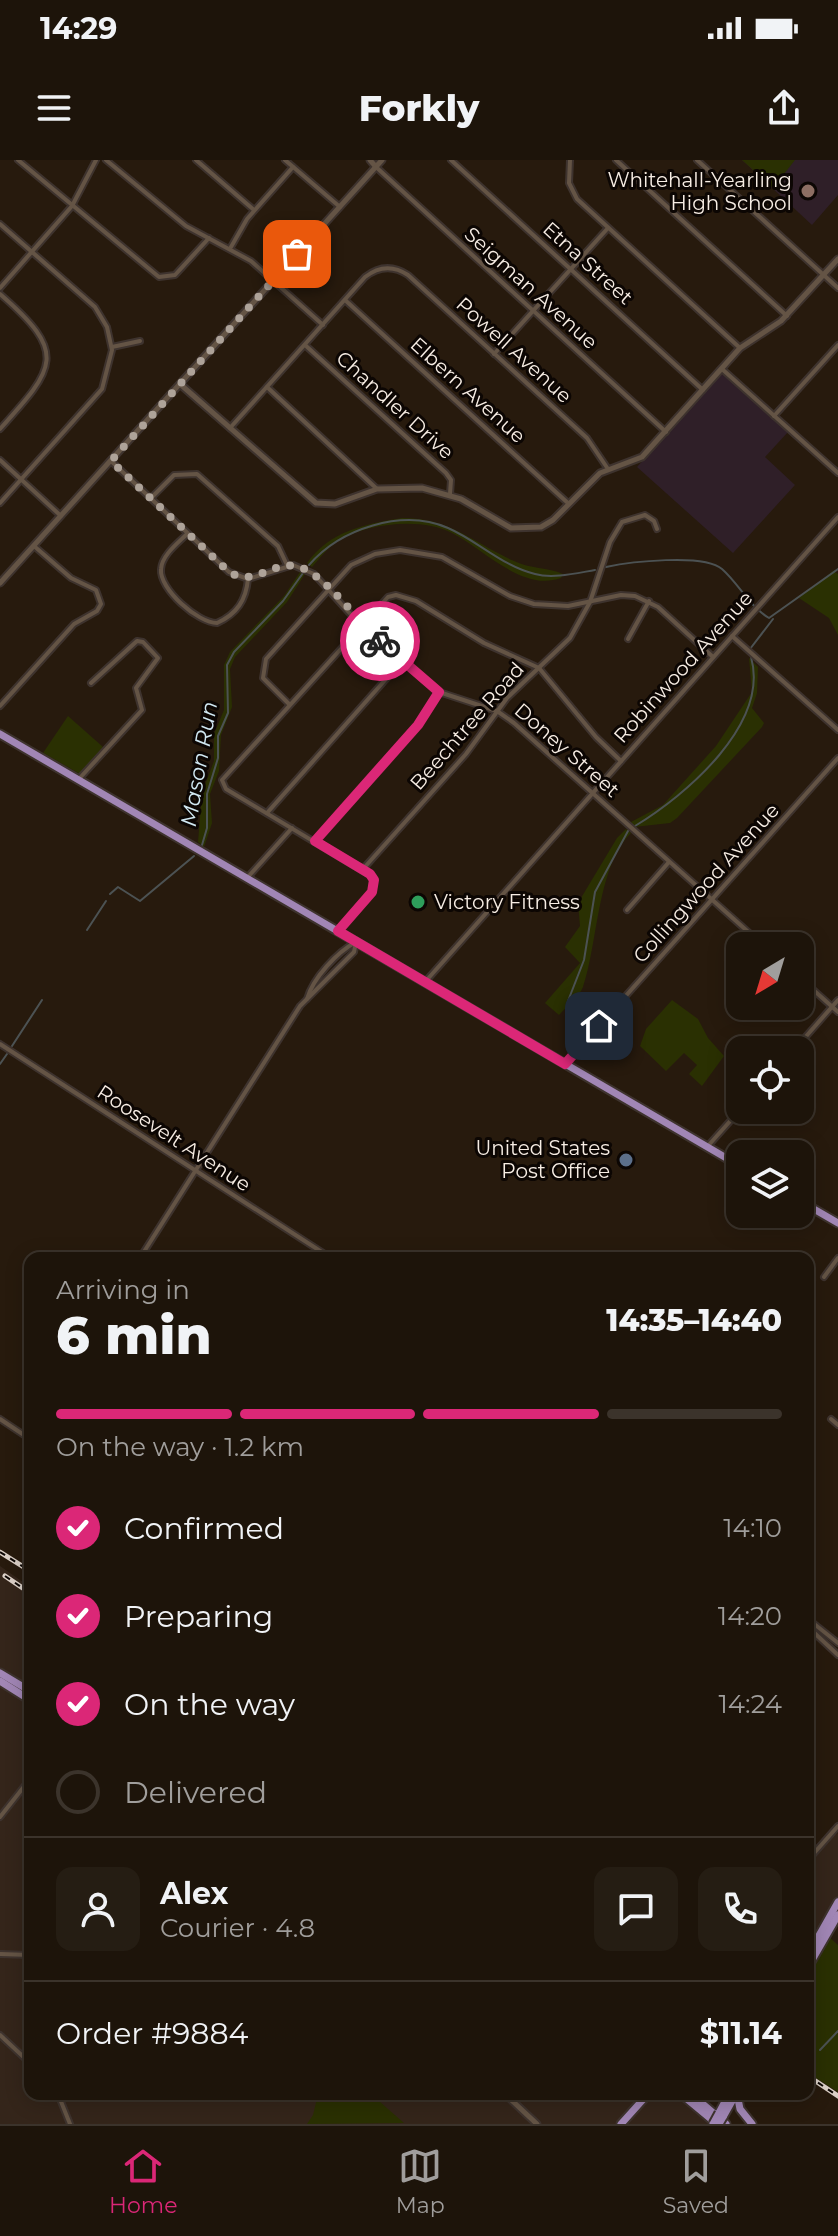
<!DOCTYPE html>
<html lang="en">
<head>
<meta charset="utf-8">
<style>
  :root { --surface:#1d140a; --page:#251d13; --text:#f1f3f6; --muted:#a09e9c; --line:#3b332b; --accent:#db2777 }
  body { margin:0; font-family:Montserrat,sans-serif; background:var(--page); color:var(--text); height:100vh; display:flex; flex-direction:column; font-size:30px; white-space:nowrap }
  * { box-sizing:border-box; margin:0 }
  p { font-size:26px; color:var(--muted) }
  .icon { flex:none; width:44px; height:44px; fill:none; stroke:currentColor; stroke-width:2; stroke-linecap:round; stroke-linejoin:round }
  .map { position:relative; flex:1; overflow:hidden }
  .drawer { position:absolute; left:24px; top:1092px; width:790px; height:848px; display:flex; flex-direction:column; background:var(--surface); border-radius:16px; box-shadow:0 4px 20px #0003,0 0 0 2px var(--line) }
  .drawer>* { flex:none }
  .needle { width:52px; rotate:218deg }
  .controls { position:absolute; left:726px; top:772px; display:grid; gap:16px }
  .controls a { display:grid; place-items:center; width:88px; height:88px; border-radius:16px; background:var(--surface); box-shadow:0 4px 20px #0003,0 0 0 2px var(--line); font-size:40px }
  .pin { position:absolute; display:grid; place-items:center; width:68px; height:68px; color:#fff; margin:-34px; border-radius:16px; box-shadow:0 4px 12px #0006 }
  .courier { position:absolute; display:grid; place-items:center; width:80px; height:80px; margin:-40px; border:6px solid #db2777; border-radius:50%; background:#fff; color:#222; box-shadow:0 2px 10px #0007 }
  .head em { font-style:normal; font-weight:800 }
  .head div { display:flex; flex-direction:column-reverse }
  .head { display:flex; align-items:center; justify-content:space-between; height:136px; padding:0 32px }
  h1 { font-size:52px; font-weight:800; line-height:60px }
  .bar { display:grid; grid-template-columns:repeat(4,1fr); gap:12px 8px; align-content:center; height:96px; padding:0 32px }
  .bar i { height:10px; border-radius:6px; background:var(--line) }
  .bar .on { background:var(--accent) }
  .bar p { grid-column:span 4 }
  .line { display:flex; align-items:center; gap:20px; padding:0 32px; border-top:2px solid var(--line) }
  .line div { flex:1 }
  .round { display:grid; place-items:center; flex:none; width:84px; height:84px; border-radius:16px; background:var(--page) }
  ol { padding:0 32px; list-style:none }
  li { display:flex; align-items:center; gap:24px; height:88px }
  li p { margin-inline-start:auto }
  li .icon { padding:8px; border-radius:50%; background:var(--accent); color:#fff; stroke-width:4 }
  li:last-child { color:var(--muted) }
  li i { width:44px; height:44px; border:4px solid var(--line); border-radius:50% }
  .status { display:flex; justify-content:space-between; align-items:center; height:56px; padding:0 40px; background:var(--surface); direction:ltr }
  .status svg { height:22px; fill:currentColor }
  header { display:flex; justify-content:space-between; align-items:center; height:104px; padding:0 32px; background:var(--surface); font-size:36px; font-weight:800 }
  .tab-bar { display:flex; justify-content:space-around; align-items:center; height:112px; border-top:2px solid var(--line); background:var(--surface); font-size:22px; color:var(--muted) }
  .tab-bar a { display:grid; justify-items:center; gap:4px }
  .tab-bar .on { color:var(--accent) }
  .map>svg:first-child { display:block }
</style>
</head>
<body>
<div class="status"><b>14:29</b><svg viewBox="0 0 49 12"><path d="M0 12V9h3v3zM5 12V6h3v6zM10 12V3h3v9zM15 12V0h3v12zM26 1h20v11H26zM47 4h2v5h-2z"/></svg></div>
<header><svg class="icon" aria-label="menu" viewBox="0 0 24 24"><path d="M4 6h16M4 12h16M4 18h16"/></svg>Forkly<svg class="icon" aria-label="share" viewBox="0 0 24 24"><path d="M12 15V3M7 8l5-5 5 5M5 13v7h14v-7"/></svg></header>
<div class="map">
<svg width="838" height="1964" viewBox="0 0 838 1964">
  <rect width="100%" height="100%" fill="#271a0d"/>
  <g fill="#34251a">
    <polygon points="0,1406 30,1427 30,1934 696,1934 716,1951 719,1964 0,1964"/>
    <polygon points="838,1673 838,1748 824,1773 817,1768 808,1779 808,1692"/>
  </g>
  <g fill="#2f1f28">
    <polygon points="742,0 838,0 838,35 812,65"/>
    <polygon points="722,213 788,272 765,297 795,325 733,393 637,307"/>
  </g>
  <g fill="#2a3002">
    <polygon points="742,0 795,0 773,28"/>
    <path d="M402,358c48,0 70,24 112,43 16,8 34,6 49,13l-2,4c-39,14 -77,-29 -109,-45 -30,-16 -85,-10 -114,8 -10,6 -18,17 -26,26l-5,-4c23,-32 58,-39 95,-45z"/>
    <polygon points="833,411 838,414 838,475 829,458 799,438"/>
    <polygon points="300,412 305,414 287,442 235,497 230,509 232,547 221,575 219,611 210,634 212,663 204,687 198,682 202,633 214,601 214,574 224,550 224,505 230,492 284,436"/>
    <polygon points="749,498 758,507 757,533 752,548 764,563 762,567 677,658 670,663 634,667 631,662 663,645 716,586 752,532"/>
    <polygon points="68,556 103,587 80,614 43,593"/>
    <path d="M626,669l5,4c-34,33 -33,111 -48,154 -4,10 -17,20 -24,28l-14,-12 35,-40 -15,-16 15,-21 -2,-23 39,-65z"/>
    <polygon points="672,840 698,859 708,878 724,896 702,926 689,914 697,905 684,893 666,911 640,886 646,869"/>
    <polygon points="829,1777 838,1785 838,1932 808,1913 808,1814"/>
    <polygon points="318,1934 371,1934 404,1963 307,1964 313,1955"/>
  </g>
  <g fill="none" stroke-linecap="round" stroke-linejoin="round">
    <g stroke="#4c5253" stroke-width="2">
      <path d="M309,405c31,-36 93,-57 139,-37 30,13 54,38 87,46 18,5 42,-1 60,-4"/>
      <path d="M606,407c23,-5 98,-14 116,2 17,15 27,37 47,49l69,-49"/>
      <polyline points="750,489 773,459"/>
      <path d="M635,666c51,-31 135,-102 116,-169"/>
      <polyline points="202,685 207,668 207,634 218,598 218,576 228,553 227,505 234,492 283,441 303,413"/>
      <polyline points="110,734 118,727 140,741 194,696"/>
      <polyline points="87,770 106,741"/>
      <polyline points="568,841 584,800 595,732 628,671"/>
      <polyline points="12,886 42,840"/>
      <polyline points="0,904 7,894"/>
      <polyline points="820,1890 838,1871"/>
    </g>
    <defs>
      <g id="minor">
        <polyline points="18,0 159,117 175,115 209,78"/>
        <polyline points="106,0 186,66 251,101 323,165"/>
        <polyline points="196,0 254,50"/>
        <polyline points="285,0 340,47"/>
        <polyline points="451,0 703,230"/>
        <polyline points="570,0 569,23 577,39 740,188"/>
        <polyline points="616,0 787,156"/>
        <polyline points="697,0 838,128"/>
        <polyline points="376,7 666,272"/>
        <polyline points="0,64 95,147 107,167 112,190 102,229 0,343"/>
        <polyline points="231,87 247,59 293,7"/>
        <polyline points="0,128 72,46 96,0"/>
        <path d="M0,134c68,59 56,73 0,135"/>
        <polyline points="345,140 569,344"/>
        <polyline points="305,185 446,313 451,320 450,334"/>
        <polyline points="112,187 140,181"/>
        <polyline points="494,194 608,68"/>
        <polyline points="722,209 838,313"/>
        <polyline points="267,227 377,329"/>
        <polyline points="774,256 838,185"/>
        <path d="M230,268l135,-151c14,-11 28,-12 43,-2l179,163 21,31"/>
        <polyline points="0,300 61,356"/>
        <polyline points="111,301 229,412 248,419 293,405 314,414 354,458 439,532 497,551 514,563 764,786"/>
        <polyline points="152,337 174,315 197,314 278,386 287,405"/>
        <path d="M187,374c-9,9 -25,21 -26,35 -2,20 37,54 56,54 20,-9 29,-23 31,-44"/>
        <polyline points="732,476 838,570"/>
        <polyline points="628,479 649,441"/>
        <polyline points="289,544 263,518 266,499 351,405 375,394 400,390 442,397 510,436 534,444 568,446 621,435 635,436 658,447 713,497"/>
        <polyline points="0,546 74,464 97,451 101,444 96,430 71,418 34,386"/>
        <polyline points="78,620 142,550 136,528 158,498 143,482 137,481 91,523"/>
        <polyline points="267,653 402,501"/>
        <polyline points="315,681 418,565 438,533"/>
        <polyline points="363,709 466,594 507,538 570,478 590,442 610,382 622,362 645,355 654,361 657,369"/>
        <polyline points="247,718 292,668"/>
        <polyline points="627,750 669,702"/>
        <polyline points="338,771 372,732 373,717 226,629 222,620 388,437 396,435 416,441 484,483 539,508 596,577 621,601"/>
        <polyline points="800,818 838,852"/>
        <polyline points="425,822 838,357"/>
        <path d="M307,839c6,-21 30,-47 49,-57"/>
        <polyline points="0,884 331,1098"/>
        <polyline points="794,890 838,840"/>
        <polyline points="565,904 838,598"/>
        <polyline points="707,987 740,950"/>
        <polyline points="140,1098 300,846 354,792 356,782"/>
        <polyline points="824,1117 838,1098"/>
        <polyline points="0,1259 30,1279"/>
        <polyline points="831,1259 838,1265"/>
        <polyline points="808,1459 838,1483"/>
        <polyline points="808,1467 838,1495"/>
        <polyline points="0,1657 30,1619"/>
        <polyline points="808,1700 838,1666"/>
        <polyline points="0,1794 30,1795"/>
        <polyline points="0,1875 30,1903"/>
        <polyline points="58,1934 70,1964"/>
      </g>
      <g id="tertiary">
        <polyline points="370,0 376,7"/>
        <polyline points="180,224 316,343 335,344 377,329 422,328 461,339 511,368 541,367 553,360 600,313 642,297 740,188 781,161 838,99"/>
        <polyline points="0,423 382,0"/>
        <polyline points="505,1934 537,1964"/>
      </g>
      <g id="primary">
        <polyline points="0,574 740,1006"/>
        <polyline points="800,1041 838,1063"/>
        <polyline points="0,1513 30,1531"/>
        <polyline points="0,1521 30,1540"/>
        <polyline points="808,1795 838,1742"/>
        <polyline points="808,1807 838,1755"/>
        <polyline points="681,1934 717,1964"/>
        <polyline points="691,1934 726,1964"/>
        <polyline points="737,1934 740,1949 752,1964"/>
        <polyline points="719,1953 729,1934"/>
        <polyline points="723,1957 736,1934"/>
        <polyline points="621,1964 648,1934"/>
      </g>
    </defs>
    <use href="#minor" stroke="#3e332e" stroke-width="8"/>
    <use href="#tertiary" stroke="#3e332e" stroke-width="9"/>
    <use href="#primary" stroke="#3e332e" stroke-width="11"/>
    <use href="#minor" stroke="#645445" stroke-width="4"/>
    <use href="#tertiary" stroke="#645445" stroke-width="5"/>
    <use href="#primary" stroke="#a186b5" stroke-width="7"/>
    <defs>
      <g id="rail">
        <polyline points="0,1392 30,1411"/>
        <polyline points="5,1416 30,1433"/>
        <polyline points="808,1916 838,1936"/>
      </g>
    </defs>
    <use href="#rail" stroke="#dbd0c7" stroke-width="5"/>
    <use href="#rail" stroke="#0c0603" stroke-width="2" stroke-dasharray="6" stroke-linecap="butt"/>
    <defs>
      <g id="primary-bridge">
        <polyline points="713,1964 719,1953"/>
        <polyline points="719,1964 723,1957"/>
      </g>
    </defs>
    <use href="#primary-bridge" stroke="#3e332e" stroke-width="11" stroke-linecap="butt"/>
    <use href="#primary-bridge" stroke="#a186b5" stroke-width="7"/>
  </g>
  <g fill="none" stroke-linecap="round" stroke-linejoin="round">
    <path stroke="#aea399" stroke-width="8" stroke-dasharray="0 14.4" d="M297,94l-186,207 118,111c26,15 41,-10 66,-6 26,3 63,56 85,75"/>
    <polyline stroke="#db2777" stroke-width="10" points="380,481 439,532 418,565 315,681 370,714 374,720 372,732 338,771 565,904 599,866"/>
  </g>
  <circle fill="#8d6e63" stroke="#0c0603" stroke-width="3" cx="808" cy="31" r="8"/>
  <circle fill="#2e9e5b" stroke="#0c0603" stroke-width="3" cx="418" cy="742" r="8"/>
  <circle fill="#5c6f8a" stroke="#0c0603" stroke-width="3" cx="626" cy="1000" r="8"/>
  <g text-anchor="middle" dominant-baseline="central" stroke-width="6" stroke-linejoin="round" paint-order="stroke">
    <g font-size="20" fill="#f7ede4" stroke="#0c0603" text-anchor="end">
      <text x="792" y="20">Whitehall-Yearling<tspan x="792" dy="23">High School</tspan></text>
      <text x="434" y="742" text-anchor="start">Victory Fitness</text>
      <text x="610" y="988">United States<tspan x="610" dy="23">Post Office</tspan></text>
    </g>
    <g font-size="20" fill="#f7ede4" stroke="#0c0603">
      <text transform="translate(588 103) rotate(42)">Etna Street</text>
      <text transform="translate(531 128) rotate(42)">Seigman Avenue</text>
      <text transform="translate(514 190) rotate(42)">Powell Avenue</text>
      <text transform="translate(468 230) rotate(42)">Elbern Avenue</text>
      <text transform="translate(395 245) rotate(42)">Chandler Drive</text>
      <text transform="translate(683 507) rotate(-48)">Robinwood Avenue</text>
      <text transform="translate(467 566) rotate(-49)">Beechtree Road</text>
      <text transform="translate(567 590) rotate(41)">Doney Street</text>
      <text transform="translate(706 723) rotate(-48)">Collingwood Avenue</text>
      <text transform="translate(174 978) rotate(33)">Roosevelt Avenue</text>
    </g>
    <g font-size="22" font-style="italic" fill="#d1e8f2" stroke="#0c0603">
      <text transform="translate(199 604) rotate(-80)">Mason Run</text>
    </g>
  </g>
</svg>
<div class="controls">
<a><svg class="needle" viewBox="-14 -14 28 28"><path d="M0-13l5 13h-10z" fill="#e53935"/><path d="M0 13l5-13h-10z" fill="#a09e9c"/></svg></a>
<a><svg class="icon" aria-label="locate" viewBox="0 0 24 24"><circle cx="12" cy="12" r="6"/><path d="M12 2v4M12 18v4M2 12h4M18 12h4"/></svg></a>
<a><svg class="icon" aria-label="layers" viewBox="0 0 24 24"><path d="M12 4l9 5-9 5-9-5zM3 14l9 5 9-5"/></svg></a>
</div>
<div class="pin" style="left:297px;top:94px;background:#ea580c"><svg class="icon" aria-label="bag" viewBox="0 0 24 24"><path d="M5 8h14l-1 12H6zM9 8a3 3 0 0 1 6 0"/></svg></div>
<div class="pin" style="left:599px;top:866px;background:#1f2937"><svg class="icon" aria-label="home" viewBox="0 0 24 24"><path d="M3 11l9-7 9 7M6 9v11h12V9"/></svg></div>
<div class="courier" style="left:380px;top:481px"><svg class="icon" aria-label="bike" viewBox="0 0 24 24"><circle cx="6" cy="16" r="4"/><circle cx="18" cy="16" r="4"/><path d="M6 16l4-8h5l3 8M10 8l3 8H6M13 5h3"/></svg></div>
<section class="drawer">
<div class="head"><div><h1>6 min</h1><p>Arriving in</p></div><em>14:35–14:40</em></div>
<div class="bar"><i class="on"></i><i class="on"></i><i class="on"></i><i></i><p>On the way · 1.2 km</p></div>
<ol>
<li><svg class="icon" aria-label="check" viewBox="0 0 24 24"><path d="M5 12l5 5 9-10"/></svg>Confirmed<p>14:10</p></li>
<li><svg class="icon" aria-label="check" viewBox="0 0 24 24"><path d="M5 12l5 5 9-10"/></svg>Preparing<p>14:20</p></li>
<li><svg class="icon" aria-label="check" viewBox="0 0 24 24"><path d="M5 12l5 5 9-10"/></svg>On the way<p>14:24</p></li>
<li><i></i>Delivered</li>
</ol>
<div class="line" style="height:144px"><a class="round"><svg class="icon" aria-label="person" viewBox="0 0 24 24"><circle cx="12" cy="8" r="4"/><path d="M4 21q1-7 8-7t8 7"/></svg></a><div><b>Alex</b><p>Courier · 4.8</p></div><a class="round"><svg class="icon" aria-label="chat" viewBox="0 0 24 24"><path d="M4 5h16v11H9l-5 4z"/></svg></a><a class="round"><svg class="icon" aria-label="phone" viewBox="0 0 24 24"><path d="M5 4h4l2 5-3 2q2 4 5 5l2-3 5 2v4C11 20 4 13 5 4z"/></svg></a></div>
<div class="line" style="height:104px"><div>Order #9884</div><b>$11.14</b></div>
</section>
</div>
<nav class="tab-bar">
<a class="on"><svg class="icon" aria-label="home" viewBox="0 0 24 24"><path d="M3 11l9-7 9 7M6 9v11h12V9"/></svg>Home</a>
<a><svg class="icon" aria-label="map" viewBox="0 0 24 24"><path d="M3 6l6-2 6 2 6-2v14l-6 2-6-2-6 2zM9 4v14M15 6v14"/></svg>Map</a>
<a><svg class="icon" aria-label="saved" viewBox="0 0 24 24"><path d="M7 4h10v16l-5-4-5 4z"/></svg>Saved</a>
</nav>
</body>
</html>
